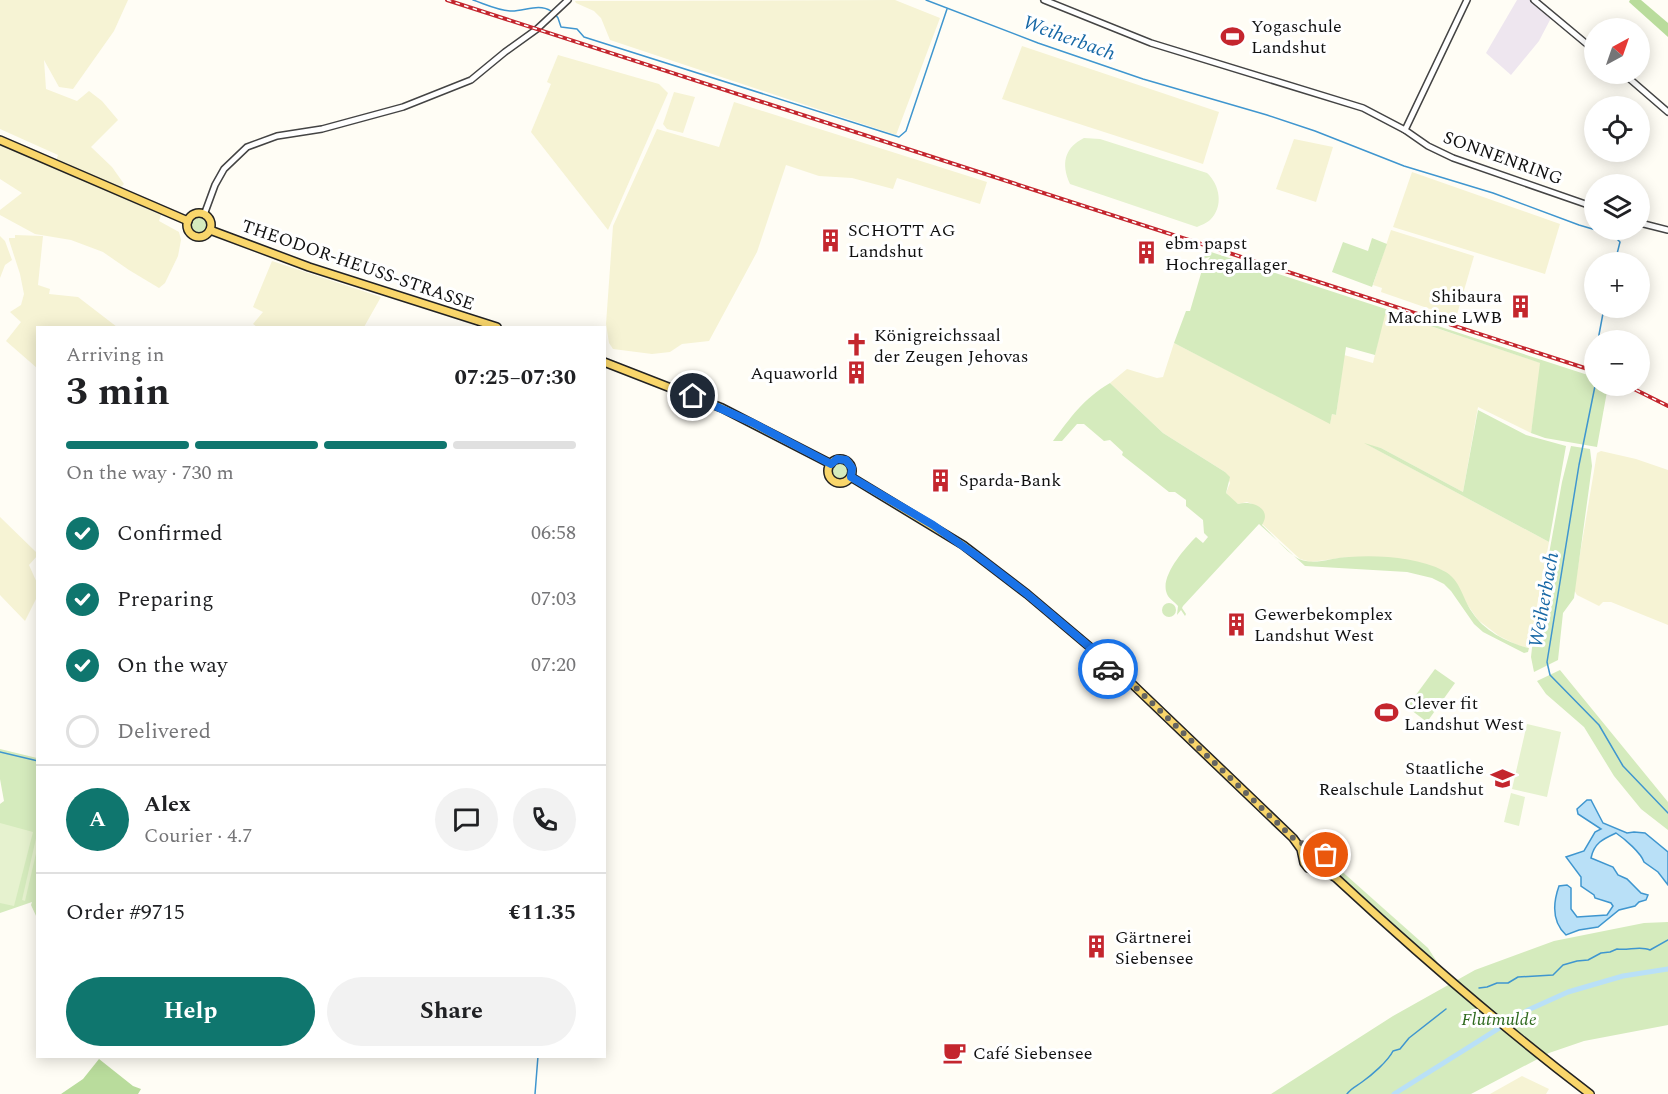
<!DOCTYPE html>
<html lang="en">
<head>
<meta charset="utf-8">
<style>
  :root { --surface:#fff; --page:#f2f2f2; --text:#202124; --muted:#757577; --line:#e0e0e0; --accent:#0f766e }
  body { margin:0; font-family:Spectral,serif; background:var(--page); color:var(--text); height:100vh; display:flex; flex-direction:column; font-size:22px; white-space:nowrap }
  * { box-sizing:border-box; margin:0 }
  p { font-size:20px; color:var(--muted) }
  .icon { flex:none; width:33px; height:33px; fill:none; stroke:currentColor; stroke-width:2; stroke-linecap:round; stroke-linejoin:round }
  .map { position:relative; flex:1; overflow:hidden }
  .sheet { position:absolute; left:36px; top:326px; width:570px; height:732px; display:flex; flex-direction:column; background:var(--surface); border-radius:0px; box-shadow:0 3px 15px #0003 }
  .sheet>* { flex:none }
  .needle { width:39px; rotate:40deg }
  .tools { position:absolute; left:1584px; top:18px; display:grid; gap:12px }
  .tools a { display:grid; place-items:center; width:66px; height:66px; border-radius:50%; background:var(--surface); box-shadow:0 3px 15px #0003; font-size:30px }
  .pin { position:absolute; display:grid; place-items:center; width:51px; height:51px; color:#fff; margin:-26px; border:3px solid #fff; border-radius:50%; box-shadow:0 2px 6px #0007 }
  .courier { position:absolute; display:grid; place-items:center; width:60px; height:60px; margin:-30px; border:4px solid #1a73e8; border-radius:50%; background:#fff; color:#222; box-shadow:0 2px 8px #0007 }
  .head em { font-style:normal; font-weight:700 }
  .head div { display:flex; flex-direction:column-reverse }
  .head { display:flex; align-items:center; justify-content:space-between; height:102px; padding:0 30px }
  h1 { font-size:39px; font-weight:700; line-height:45px }
  .bar { display:grid; grid-template-columns:repeat(4,1fr); gap:9px 6px; align-content:center; height:72px; padding:0 30px }
  .bar i { height:8px; border-radius:4px; background:var(--line) }
  .bar .current { background:var(--accent) }
  .bar p { grid-column:span 4 }
  .line { display:flex; align-items:center; gap:15px; padding:0 30px; border-top:2px solid var(--line) }
  .line div { flex:1 }
  .round { display:grid; place-items:center; flex:none; width:63px; height:63px; border-radius:32px; background:var(--page) }
  ol { padding:0 30px; list-style:none }
  li { display:flex; align-items:center; gap:18px; height:66px }
  li p { margin-inline-start:auto }
  li .icon { padding:6px; border-radius:50%; background:var(--accent); color:#fff; stroke-width:4 }
  li:last-child { color:var(--muted) }
  li i { width:33px; height:33px; border:3px solid var(--line); border-radius:50% }
  .button { display:flex; gap:12px; margin-top:auto; padding:12px 30px }
  .button a { flex:1; height:69px; border-radius:36px; background:var(--accent); color:#fff; font-size:24px; font-weight:700; line-height:69px; text-align:center }
  .button a+a { background:var(--page); color:var(--text) }
  .map>svg:first-child { display:block }
</style>
</head>
<body>
<div class="map">
<svg width="1668" height="1094" viewBox="0 0 1668 1094">
  <rect width="100%" height="100%" fill="#fffdf5"/>
  <polygon fill="#eee6ef" points="1517,0 1530,0 1551,18 1539,41 1511,75 1486,53"/>
  <g fill="#f6f3d4">
    <polygon points="0,0 128,0 114,31 73,89 59,87 44,60 46,89 77,101 89,91 102,101 118,120 91,147 112,167 124,184 121,187 111,185 56,161 58,155 0,129"/>
    <polygon points="895,0 940,18 896,135 610,40 601,18 594,11 576,3 575,1"/>
    <polygon points="1022,46 1219,112 1203,164 1002,99"/>
    <polygon points="558,55 659,84 668,93 608,230 531,132 551,84 547,82"/>
    <polygon points="674,92 695,97 683,133 667,129 663,124"/>
    <polygon points="734,102 987,182 980,204 897,178 893,189 852,178 819,176 786,165 757,252 709,341 682,344 670,352 652,354 613,349 609,343 606,324 613,226 657,129 719,147"/>
    <polygon points="1294,139 1333,147 1316,202 1276,189"/>
    <polygon points="0,143 161,215 159,221 179,232 181,240 178,256 165,283 159,288 129,270 103,252 71,240 35,234 0,215 0,210 22,193 0,179"/>
    <polygon points="1412,172 1560,224 1545,274 1393,227"/>
    <polygon points="1391,230 1474,256 1456,318 1381,292 1382,288 1373,285"/>
    <polygon points="15,235 43,236 38,285 50,289 49,294 78,297 117,327 38,327 37,368 6,341 21,322 10,312 21,305 24,294 20,274 9,240 9,238 15,238"/>
    <polygon points="0,236 5,241 12,260 5,265 0,278"/>
    <polygon points="272,261 381,297 364,327 257,327 253,324 263,312 253,307"/>
    <polygon points="1385,311 1541,363 1531,433 1478,407 1463,492 1381,448 1368,445 1549,542 1529,648 1517,645 1499,636 1478,620 1444,571 1420,563 1393,558 1348,557 1311,562 1300,559 1262,524 1252,504 1247,502 1238,504 1230,498 1226,493 1230,483 1225,472 1163,433 1110,383 1127,369 1157,378 1163,377 1174,343 1330,423 1332,414 1336,415 1344,355 1373,363"/>
    <polygon points="1601,451 1636,459 1668,470 1668,625 1611,602 1603,602 1599,606 1577,595 1574,590 1597,453"/>
    <polygon points="0,517 37,553 37,556 29,565 37,583 37,597 25,621 0,595"/>
    <polygon points="1522,1076 1549,1089 1546,1094 1490,1094"/>
  </g>
  <g fill="#d5ebbd">
    <circle cx="199" cy="225" r="8"/>
    <polygon points="1372,238 1387,244 1372,287 1332,272 1343,242 1368,251"/>
    <polygon points="1211,252 1594,377 1594,386 1608,386 1597,447 1545,438 1531,433 1540,363 1386,311 1375,355 1346,347 1336,415 1332,414 1330,424 1174,343 1186,311 1190,311 1202,270 1210,257 1199,260 1199,257"/>
    <path d="M1110,383l53,50 62,39 5,5 -4,16 12,11c13,-4 35,4 24,21 11,10 24,27 37,34 16,7 34,-2 50,-2 30,-2 68,0 95,14 17,9 18,27 28,41 12,19 36,31 57,36l-1,4 -4,1 -41,-21 -9,-8 -23,-33 -7,-7 -12,-6 -25,-6 -102,-6 -46,-42 -76,82 -1,2 4,6 -1,2 -4,-6 -4,5 1,-9c-5,-6 -10,-7 -12,-15 -4,-17 19,-43 30,-54l7,6 5,-6 -4,-4 -1,-13 -17,-14v-6l-11,-8h-6l-47,-37 1,-3 -13,-12 -6,1 -20,-17h-7l-15,17h-9c18,-24 30,-42 57,-58z"/>
    <polygon points="1478,410 1526,435 1566,446 1549,542 1364,443 1381,448 1463,492"/>
    <polygon points="1571,446 1590,449 1592,466 1574,598 1563,613 1558,660 1534,672 1531,657 1532,648 1562,482"/>
    <circle cx="841" cy="470" r="9"/>
    <circle cx="1169" cy="610" r="7"/>
    <circle cx="1119" cy="672" r="9"/>
    <polygon points="1435,669 1455,683 1427,722 1407,707"/>
    <polygon points="1560,670 1668,802 1668,830 1641,809 1614,776 1584,727 1546,694 1537,681"/>
    <polygon points="0,749 37,758 37,918 31,905 32,902 0,913 0,804 4,801 0,779"/>
    <polygon points="1338,868 1428,948 1439,965 1338,875"/>
    <polygon points="1668,922 1668,1025 1584,1041 1549,1053 1471,1094 1271,1094 1393,1016 1475,970 1554,941 1644,923"/>
  </g>
  <g fill="#b9dc9c">
    <polygon points="1630,0 1641,0 1668,23 1668,37 1629,2"/>
    <polygon points="99,1059 133,1086 141,1089 138,1094 61,1094 83,1079"/>
  </g>
  <g fill="#e6f2cf">
    <path d="M1084,138l16,1 107,34c13,12 17,34 3,47 -3,3 -9,5 -13,7l-127,-43c-9,-20 -6,-36 14,-46z"/>
    <polygon points="1527,724 1561,732 1547,797 1512,789"/>
    <polygon points="1511,793 1525,797 1519,826 1504,822"/>
    <polygon points="0,823 33,832 14,906 0,903"/>
    <polygon points="37,834 37,849 25,901 22,900"/>
  </g>
  <path fill="#b9e0f7" stroke="#3f96cf" stroke-width="1.5" d="M1587,800h4l12,23 24,10 7,-1 11,1 23,19v33l-10,-13 -14,-10c-3,-9 -19,-23 -28,-29 -13,6 -22,10 -25,25l22,9 5,8 9,4 14,14 7,2 -2,5 -7,2 -4,4 -16,4 -21,17 -19,3 -13,5c-14,-13 -13,-32 -7,-49l8,-1 4,3v21l6,8 30,-2 6,-9 -2,-3 -16,-5 -1,-3 -13,-9v-9l-15,-20 18,-6 11,-19 6,-3 -23,-15 -1,-5z"/>
  <g fill="none" stroke-linecap="round" stroke-linejoin="round">
    <g stroke="#3f96cf" stroke-width="1.5">
      <path d="M473,0c12,4 26,11 39,11 13,0 27,-8 39,0"/>
      <polyline points="926,0 1038,43 1143,79 1267,115 1315,131 1404,166 1493,193 1579,225 1613,235 1620,242 1615,262"/>
      <polyline points="555,14 558,18 561,27 577,29 584,37 899,137 906,131 947,9"/>
      <polyline points="1598,340 1604,308"/>
      <polyline points="1595,386 1579,465 1547,662 1550,675 1599,725 1623,766 1668,813"/>
      <polyline points="0,752 38,761"/>
      <path d="M1479,988l8,-1 10,-4h11l10,-6 35,-2 10,-10 14,-4 11,-1 13,-7 9,-1 7,-3c11,2 23,-4 33,1l18,-10"/>
      <polyline points="535,1094 538,1056"/>
      <path d="M1347,1094c4,-6 10,-8 15,-12 10,-7 26,-21 31,-31l7,-2 9,-11 37,-29"/>
    </g>
    <polyline stroke="#b9e0f7" stroke-width="5" points="1394,1094 1528,1010 1568,992 1623,976 1668,969"/>
    <defs>
      <g id="minor">
        <polyline points="1044,0 1151,43 1363,108 1405,130 1428,146 1453,158 1594,207"/>
        <polyline points="1534,0 1594,50"/>
        <polyline points="1624,74 1668,112"/>
        <polyline points="1405,130 1467,0"/>
        <polyline points="204,215 215,185 224,169 247,147 277,136 322,129 403,107 471,80 505,52 537,29 568,0"/>
        <polyline points="1640,223 1668,230"/>
      </g>
      <g id="major">
        <polyline points="0,140 188,221"/>
        <circle cx="199" cy="225" r="12"/>
        <polyline points="210,230 309,267 497,327"/>
        <polyline points="604,362 722,408 831,464"/>
        <circle cx="840" cy="471" r="12"/>
        <polyline points="851,477 963,545 1027,594 1110,664"/>
        <circle cx="1119" cy="672" r="12"/>
        <polyline points="1128,680 1293,838 1301,849 1304,863 1308,868 1318,870 1326,863 1326,854 1317,848 1309,849 1304,855"/>
        <path d="M1321,869l15,9c82,76 165,148 254,216"/>
      </g>
    </defs>
    <use href="#minor" stroke="#444" stroke-width="8"/>
    <use href="#major" stroke="#222" stroke-width="10"/>
    <use href="#minor" stroke="#fff" stroke-width="5"/>
    <use href="#major" stroke="#f9d66b" stroke-width="7"/>
    <defs>
      <g id="rail">
        <polyline points="447,0 1594,371"/>
        <polyline points="1628,386 1668,406"/>
      </g>
    </defs>
    <use href="#rail" stroke="#c4262e" stroke-width="4"/>
    <use href="#rail" stroke="#fff" stroke-width="1.5" stroke-dasharray="4.5" stroke-linecap="butt"/>
  </g>
  <g fill="none" stroke-linecap="round" stroke-linejoin="round">
    <path stroke="#646461" stroke-width="6" stroke-dasharray="0 10.8" d="M1108,669c-1,8 2,13 9,15l11,-4 165,158 14,8 13,3 6,6"/>
    <polyline stroke="#1a73e8" stroke-width="8" points="693,396 753,423 831,464 837,459 846,460 852,468 851,477 933,525 980,558 1027,594 1110,664 1108,669"/>
  </g>
  <defs>
    <symbol id="stadium-bare" viewBox="-9 -9 18 18"><path d="M0-5a6.5 5 0 1 0 0 10a6.5 5 0 1 0 0-10ZM-3.5-1.8h7v3.6h-7Z" fill="#c4262e" stroke="#fff" stroke-width="2.5" paint-order="stroke"/></symbol>
    <symbol id="building-bare" viewBox="-9 -9 18 18"><path d="M-4-6H4V6H1V3H-1V6H-4ZM-2.5-4.3h1.7v1.8h-1.7ZM.8-4.3h1.7v1.8H.8ZM-2.5-1h1.7V.8h-1.7ZM.8-1h1.7V.8H.8Z" fill="#c4262e" stroke="#fff" stroke-width="2.5" paint-order="stroke"/></symbol>
    <symbol id="church-bare" viewBox="-9 -9 18 18"><path d="M-1.2-6h2.4v3.5h3.3v2.4h-3.3V6h-2.4V-.1h-3.3v-2.4h3.3Z" fill="#c4262e" stroke="#fff" stroke-width="2.5" paint-order="stroke"/></symbol>
    <symbol id="school-bare" viewBox="-9 -9 18 18"><path d="M0-5L7-2L0 1L-7-2ZM-4 1L0 2.5L4 1V4Q0 6-4 4Z" fill="#c4262e" stroke="#fff" stroke-width="2.5" paint-order="stroke"/></symbol>
    <symbol id="cafe-bare" viewBox="-9 -9 18 18"><path d="M-5.5-4.5H6V0H3Q3 3.5 0 3.5H-2.5Q-5.5 3.5-5.5 0ZM3-3.2v2h1.7v-2ZM-6 4.5H4V6H-6Z" fill="#c4262e" stroke="#fff" stroke-width="2.5" paint-order="stroke"/></symbol>
  </defs>
  <g fill-rule="evenodd">
    <use href="#stadium-bare" x="1216" y="20" width="33" height="33"/>
    <use href="#building-bare" x="814" y="224" width="33" height="33"/>
    <use href="#building-bare" x="1130" y="236" width="33" height="33"/>
    <use href="#building-bare" x="1504" y="290" width="33" height="33"/>
    <use href="#church-bare" x="840" y="328" width="33" height="33"/>
    <use href="#building-bare" x="840" y="356" width="33" height="33"/>
    <use href="#building-bare" x="924" y="464" width="33" height="33"/>
    <use href="#building-bare" x="1220" y="608" width="33" height="33"/>
    <use href="#stadium-bare" x="1370" y="696" width="33" height="33"/>
    <use href="#school-bare" x="1486" y="762" width="33" height="33"/>
    <use href="#building-bare" x="1080" y="930" width="33" height="33"/>
    <use href="#cafe-bare" x="938" y="1036" width="33" height="33"/>
  </g>
  <g text-anchor="middle" dominant-baseline="central" stroke-width="6" stroke-linejoin="round" paint-order="stroke">
    <g font-size="18" fill="#111" stroke="#fff" text-anchor="start">
      <text x="1251" y="26">Yogaschule<tspan x="1251" dy="21">Landshut</tspan></text>
      <text x="848" y="230">SCHOTT AG<tspan x="848" dy="21">Landshut</tspan></text>
      <text x="1165" y="243">ebm papst<tspan x="1165" dy="21">Hochregallager</tspan></text>
      <text x="1502" y="296" text-anchor="end">Shibaura<tspan x="1502" dy="21">Machine LWB</tspan></text>
      <text x="874" y="335">Königreichssaal<tspan x="874" dy="21">der Zeugen Jehovas</tspan></text>
      <text x="838" y="373" text-anchor="end">Aquaworld</text>
      <text x="959" y="480">Sparda-Bank</text>
      <text x="1254" y="614">Gewerbekomplex<tspan x="1254" dy="21">Landshut West</tspan></text>
      <text x="1404" y="703">Clever fit<tspan x="1404" dy="21">Landshut West</tspan></text>
      <text x="1484" y="768" text-anchor="end">Staatliche<tspan x="1484" dy="21">Realschule Landshut</tspan></text>
      <text x="1115" y="937">Gärtnerei<tspan x="1115" dy="21">Siebensee</tspan></text>
      <text x="973" y="1053">Café Siebensee</text>
    </g>
    <g font-size="18" fill="#111" stroke="#fff">
      <text transform="translate(1503 158) rotate(20)">SONNENRING</text>
      <text transform="translate(358 265) rotate(19)">THEODOR-HEUSS-STRASSE</text>
    </g>
    <g font-size="18" font-style="italic" fill="#2f6b1f" stroke="#fff">
      <text x="1499" y="1019">Flutmulde</text>
    </g>
    <g font-size="20" font-style="italic" fill="#1768a6" stroke="#fff">
      <text transform="translate(1069 38) rotate(20)">Weiherbach</text>
      <text transform="translate(1544 600) rotate(-80)">Weiherbach</text>
    </g>
  </g>
</svg>
<div class="tools">
<a><svg class="needle" viewBox="-14 -14 28 28"><path d="M0-13l5 13h-10z" fill="#e53935"/><path d="M0 13l5-13h-10z" fill="#757577"/></svg></a>
<a><svg class="icon" aria-label="locate" viewBox="0 0 24 24"><circle cx="12" cy="12" r="6"/><path d="M12 2v4M12 18v4M2 12h4M18 12h4"/></svg></a>
<a><svg class="icon" aria-label="layers" viewBox="0 0 24 24"><path d="M12 4l9 5-9 5-9-5zM3 14l9 5 9-5"/></svg></a>
<a>+</a>
<a>−</a>
</div>
<div class="pin" style="left:1326px;top:855px;background:#ea580c"><svg class="icon" aria-label="bag" viewBox="0 0 24 24"><path d="M5 8h14l-1 12H6zM9 8a3 3 0 0 1 6 0"/></svg></div>
<div class="pin" style="left:693px;top:396px;background:#1f2937"><svg class="icon" aria-label="home" viewBox="0 0 24 24"><path d="M3 11l9-7 9 7M6 9v11h12V9"/></svg></div>
<div class="courier" style="left:1108px;top:669px"><svg class="icon" aria-label="car" viewBox="0 0 24 24"><path d="M5 17H2v-5l4-1 3-4h7l3 4 3 1v5h-3M9 17h6M6 11h13"/><circle cx="7" cy="17" r="2"/><circle cx="17" cy="17" r="2"/></svg></div>
<section class="sheet">
<div class="head"><div><h1>3 min</h1><p>Arriving in</p></div><em>07:25–07:30</em></div>
<div class="bar"><i class="current"></i><i class="current"></i><i class="current"></i><i></i><p>On the way · 730 m</p></div>
<ol>
<li><svg class="icon" aria-label="check" viewBox="0 0 24 24"><path d="M5 12l5 5 9-10"/></svg>Confirmed<p>06:58</p></li>
<li><svg class="icon" aria-label="check" viewBox="0 0 24 24"><path d="M5 12l5 5 9-10"/></svg>Preparing<p>07:03</p></li>
<li><svg class="icon" aria-label="check" viewBox="0 0 24 24"><path d="M5 12l5 5 9-10"/></svg>On the way<p>07:20</p></li>
<li><i></i>Delivered</li>
</ol>
<div class="line" style="height:108px"><b class="round" style="background:var(--accent);color:#fff">A</b><div><b>Alex</b><p>Courier · 4.7</p></div><a class="round"><svg class="icon" aria-label="chat" viewBox="0 0 24 24"><path d="M4 5h16v11H9l-5 4z"/></svg></a><a class="round"><svg class="icon" aria-label="phone" viewBox="0 0 24 24"><path d="M5 4h4l2 5-3 2q2 4 5 5l2-3 5 2v4C11 20 4 13 5 4z"/></svg></a></div>
<div class="line" style="height:78px"><div>Order #9715</div><b>€11.35</b></div>
<div class="button"><a>Help</a><a>Share</a></div>
</section>
</div>
</body>
</html>
